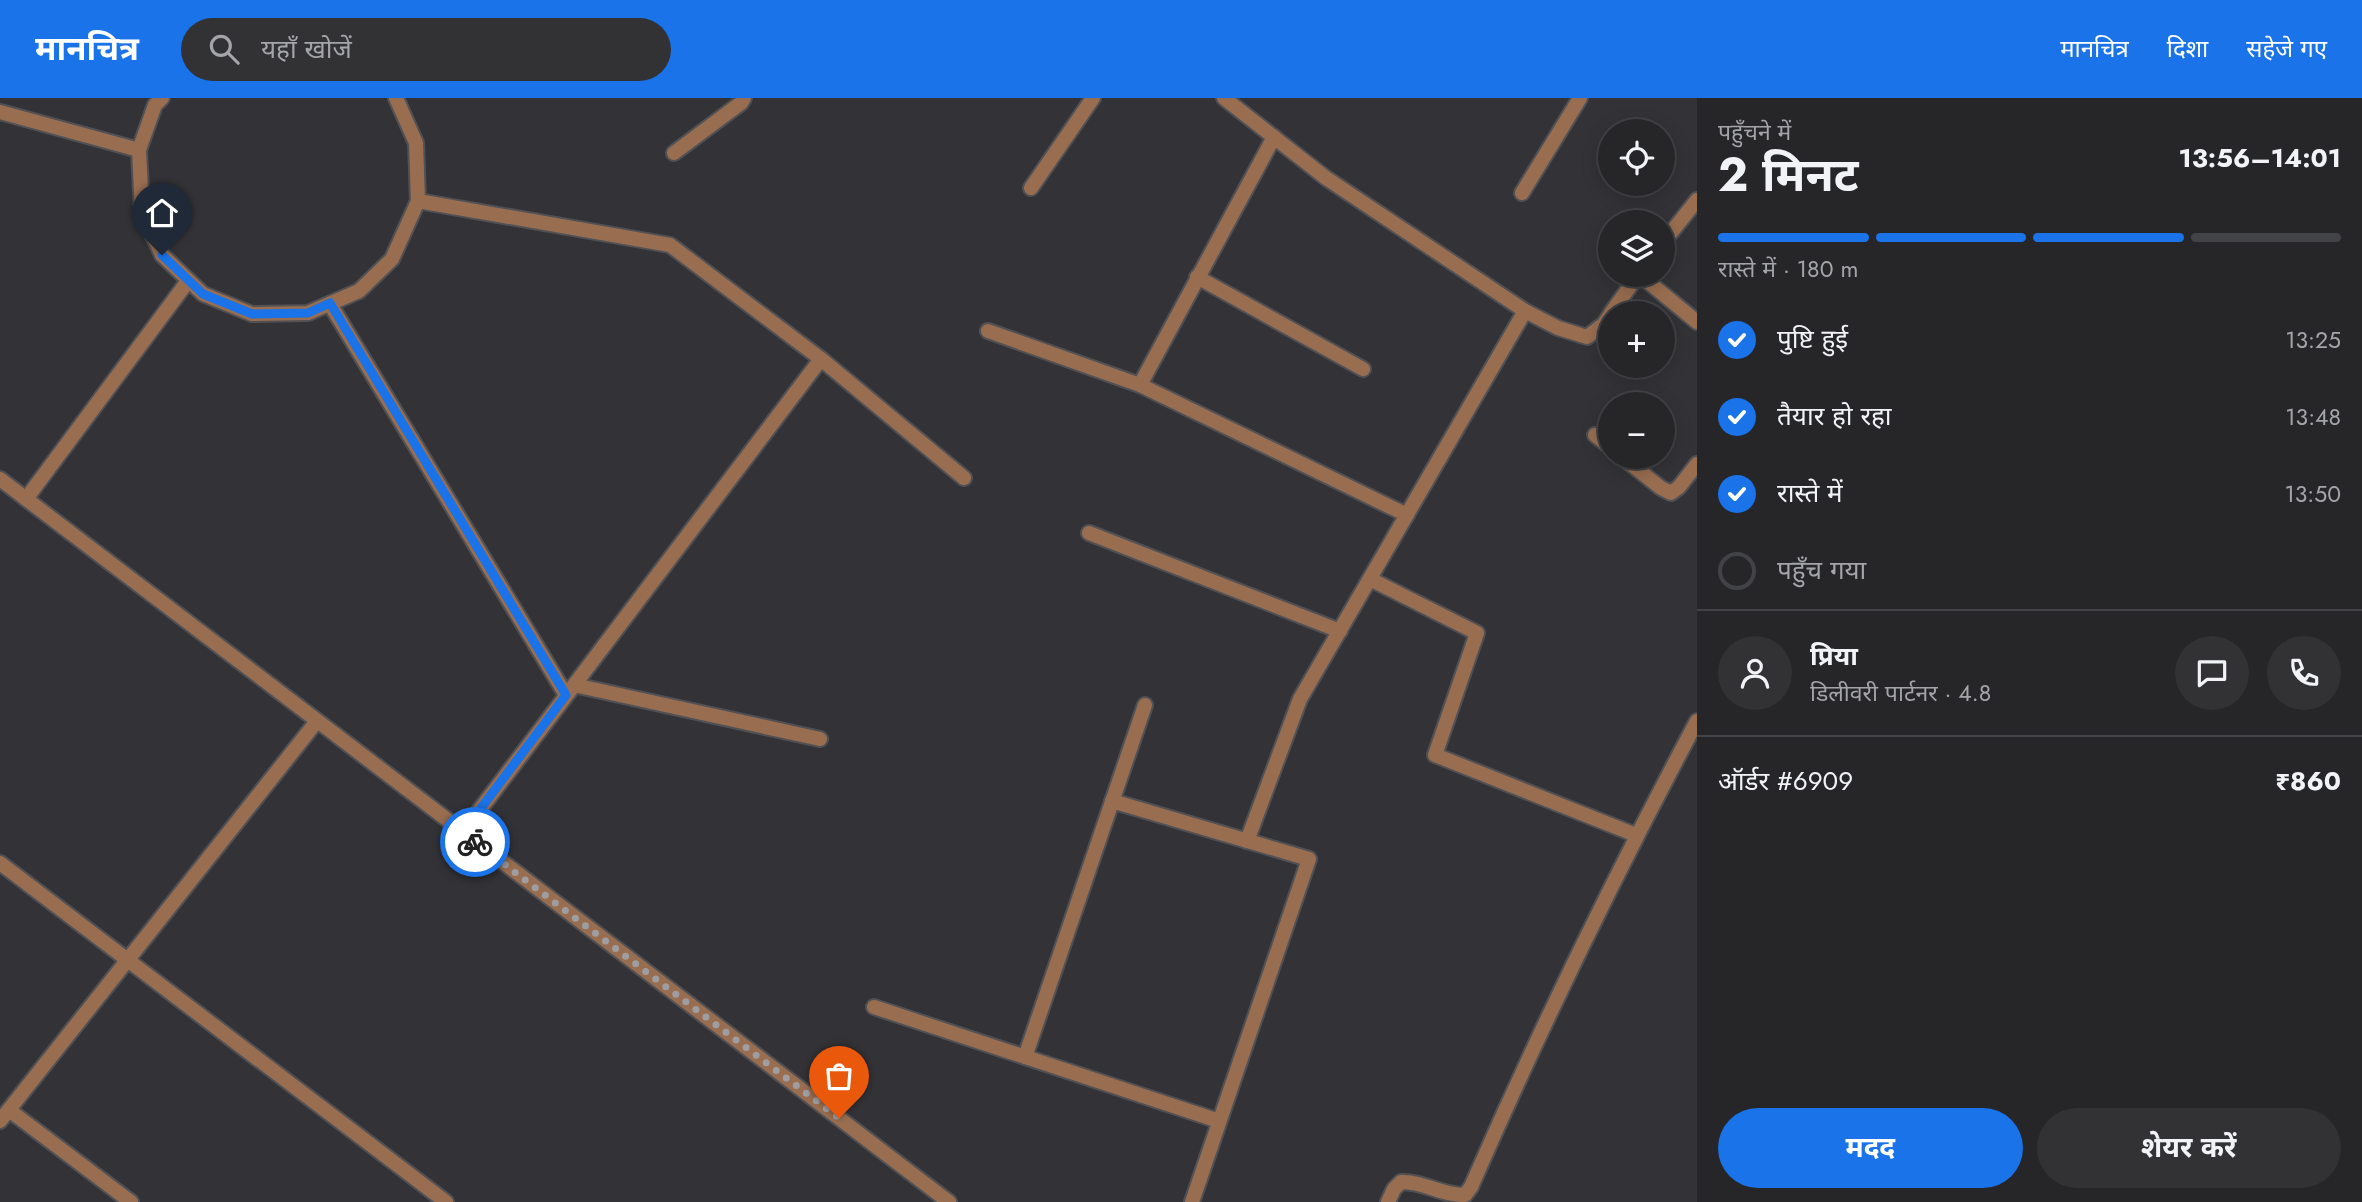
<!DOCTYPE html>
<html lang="hi">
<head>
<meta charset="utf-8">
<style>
  :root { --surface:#262629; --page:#323235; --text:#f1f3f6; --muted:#a4a5a8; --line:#424346; --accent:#1a73e8 }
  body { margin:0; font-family:Jost,"Noto Sans Devanagari",sans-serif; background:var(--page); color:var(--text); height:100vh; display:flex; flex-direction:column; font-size:26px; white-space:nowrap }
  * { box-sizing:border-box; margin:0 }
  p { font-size:23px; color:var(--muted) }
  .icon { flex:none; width:38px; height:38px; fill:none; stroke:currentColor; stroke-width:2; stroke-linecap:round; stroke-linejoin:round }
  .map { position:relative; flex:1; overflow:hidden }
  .side { display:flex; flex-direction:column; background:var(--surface); width:665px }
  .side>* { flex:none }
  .controls { position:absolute; left:1598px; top:21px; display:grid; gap:14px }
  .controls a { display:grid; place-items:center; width:77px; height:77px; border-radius:50%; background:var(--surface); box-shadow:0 4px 18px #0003,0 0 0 2px var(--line); font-size:35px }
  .pin { position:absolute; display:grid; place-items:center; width:60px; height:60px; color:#fff; margin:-72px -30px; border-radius:50% 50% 50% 0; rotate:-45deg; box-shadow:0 0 7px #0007 }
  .pin .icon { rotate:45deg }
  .courier { position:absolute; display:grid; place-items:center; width:70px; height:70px; margin:-35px; border:5px solid #1a73e8; border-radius:50%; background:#fff; color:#222; box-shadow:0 2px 9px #0007 }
  .summary em { font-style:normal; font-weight:700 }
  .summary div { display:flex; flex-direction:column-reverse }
  .summary { display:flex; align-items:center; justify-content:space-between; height:119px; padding:0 21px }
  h1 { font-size:46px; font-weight:700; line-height:52px }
  .bar { display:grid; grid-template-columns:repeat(4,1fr); gap:10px 7px; align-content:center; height:84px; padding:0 21px }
  .bar i { height:9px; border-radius:5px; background:var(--line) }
  .bar .selected { background:var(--accent) }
  .bar p { grid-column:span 4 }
  .line { display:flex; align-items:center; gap:18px; padding:0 21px; border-top:2px solid var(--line) }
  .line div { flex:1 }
  .round { display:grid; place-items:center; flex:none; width:74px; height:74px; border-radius:37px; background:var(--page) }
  ol { padding:0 21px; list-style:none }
  li { display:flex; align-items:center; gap:21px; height:77px }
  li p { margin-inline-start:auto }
  li .icon { padding:7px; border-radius:50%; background:var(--accent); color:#fff; stroke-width:4 }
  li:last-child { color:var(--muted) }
  li i { width:38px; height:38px; border:4px solid var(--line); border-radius:50% }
  .cta { display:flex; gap:14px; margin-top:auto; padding:14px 21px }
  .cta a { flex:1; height:80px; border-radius:42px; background:var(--accent); color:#fff; font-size:28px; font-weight:700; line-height:80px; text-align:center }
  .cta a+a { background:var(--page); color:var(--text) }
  header { display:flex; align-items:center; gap:42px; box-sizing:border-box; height:98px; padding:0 35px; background:var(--accent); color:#fff }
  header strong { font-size:33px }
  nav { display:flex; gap:38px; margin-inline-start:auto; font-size:24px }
  .search { width:490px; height:63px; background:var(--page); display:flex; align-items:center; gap:18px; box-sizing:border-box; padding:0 24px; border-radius:38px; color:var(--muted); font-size:26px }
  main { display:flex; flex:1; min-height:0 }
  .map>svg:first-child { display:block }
</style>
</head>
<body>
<header>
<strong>मानचित्र</strong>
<div class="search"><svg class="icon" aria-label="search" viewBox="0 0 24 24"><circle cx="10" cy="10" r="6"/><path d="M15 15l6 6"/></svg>यहाँ खोजें</div>
<nav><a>मानचित्र</a><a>दिशा</a><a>सहेजे गए</a></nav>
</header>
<main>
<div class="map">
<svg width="1697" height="1104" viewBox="0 0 1697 1104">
  <rect width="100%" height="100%" fill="#333337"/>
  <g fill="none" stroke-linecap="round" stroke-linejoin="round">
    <defs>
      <g id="service">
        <polyline points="674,55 741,5 744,0"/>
        <polyline points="1031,90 1093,0"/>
        <polyline points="1370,481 1477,535 1435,657 1636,737"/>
      </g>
      <g id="minor">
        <polyline points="162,0 155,7 139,52 142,114 162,157 203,196 252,216 308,215 359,193 392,161 418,103 416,45 396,0"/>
        <polyline points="1224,0 1326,80 1525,213 1558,230 1587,239 1604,226 1610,217"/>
        <polyline points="0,14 139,52"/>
        <polyline points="1522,95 1580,0"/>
        <polyline points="418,103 670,147 821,261 964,380"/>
        <polyline points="1662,146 1697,102"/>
        <polyline points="1640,177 1697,224"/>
        <polyline points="1197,179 1363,271"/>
        <polyline points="330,206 566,597"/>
        <polyline points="1611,215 1638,177"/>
        <polyline points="988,233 1140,287 1407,417"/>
        <polyline points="1140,287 1274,39"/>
        <polyline points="1595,337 1610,349"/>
        <polyline points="1622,359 1661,390 1671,395 1679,389 1697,366"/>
        <polyline points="0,381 949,1104"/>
        <polyline points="26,401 188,183"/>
        <polyline points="1089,435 1340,533"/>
        <polyline points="574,587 820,641"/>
        <polyline points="1112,703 1309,761 1192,1104"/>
        <polyline points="463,734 821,261"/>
        <polyline points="1247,743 1300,601 1525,213"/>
        <polyline points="0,765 446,1104"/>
        <polyline points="874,909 1219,1023"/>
        <polyline points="1025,959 1145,607"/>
        <polyline points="9,1012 131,1104"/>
        <polyline points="0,1023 317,623"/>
        <path d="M1388,1104l6,-13 7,-7c22,-1 42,14 64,13l6,-8c69,-158 145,-314 226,-466"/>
      </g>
    </defs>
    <use href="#service" stroke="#515155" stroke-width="18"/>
    <use href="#minor" stroke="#515155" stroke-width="18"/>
    <use href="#service" stroke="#996e50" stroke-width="14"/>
    <use href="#minor" stroke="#996e50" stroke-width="14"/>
  </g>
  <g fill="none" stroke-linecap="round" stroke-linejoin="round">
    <polyline stroke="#9e9ea2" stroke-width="7" stroke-dasharray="0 12.6" points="475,744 839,1020"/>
    <polyline stroke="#1a73e8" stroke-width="9" points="162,157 203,196 252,216 308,215 330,205 566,597 463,734 475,744"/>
  </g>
</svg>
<div class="controls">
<a><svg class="icon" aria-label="locate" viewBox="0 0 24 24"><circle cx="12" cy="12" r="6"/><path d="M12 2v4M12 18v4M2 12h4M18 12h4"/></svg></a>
<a><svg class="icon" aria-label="layers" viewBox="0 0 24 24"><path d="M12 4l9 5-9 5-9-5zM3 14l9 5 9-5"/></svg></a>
<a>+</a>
<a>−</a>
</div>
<div class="pin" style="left:839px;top:1020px;background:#ea580c"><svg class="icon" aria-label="bag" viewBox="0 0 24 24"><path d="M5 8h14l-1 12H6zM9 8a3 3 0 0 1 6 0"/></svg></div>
<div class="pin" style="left:162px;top:157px;background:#1f2937"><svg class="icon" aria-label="home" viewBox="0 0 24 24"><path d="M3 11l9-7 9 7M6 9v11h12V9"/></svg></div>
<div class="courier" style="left:475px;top:744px"><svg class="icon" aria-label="bike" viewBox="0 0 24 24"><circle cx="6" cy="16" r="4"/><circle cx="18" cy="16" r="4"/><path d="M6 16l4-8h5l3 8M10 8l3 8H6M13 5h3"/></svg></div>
</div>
<section class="side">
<div class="summary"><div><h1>2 मिनट</h1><p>पहुँचने में</p></div><em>13:56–14:01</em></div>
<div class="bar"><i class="selected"></i><i class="selected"></i><i class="selected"></i><i></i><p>रास्ते में · 180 m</p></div>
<ol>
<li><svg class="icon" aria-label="check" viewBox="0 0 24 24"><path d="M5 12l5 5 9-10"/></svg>पुष्टि हुई<p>13:25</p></li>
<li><svg class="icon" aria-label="check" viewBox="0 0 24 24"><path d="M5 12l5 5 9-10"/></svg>तैयार हो रहा<p>13:48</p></li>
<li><svg class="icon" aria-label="check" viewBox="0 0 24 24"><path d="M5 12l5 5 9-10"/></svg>रास्ते में<p>13:50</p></li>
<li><i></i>पहुँच गया</li>
</ol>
<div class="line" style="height:126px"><a class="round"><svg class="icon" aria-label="person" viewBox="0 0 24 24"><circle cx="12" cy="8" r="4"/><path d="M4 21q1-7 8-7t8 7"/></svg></a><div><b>प्रिया</b><p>डिलीवरी पार्टनर · 4.8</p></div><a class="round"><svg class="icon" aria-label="chat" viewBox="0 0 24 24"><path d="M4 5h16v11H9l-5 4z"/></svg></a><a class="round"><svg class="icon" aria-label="phone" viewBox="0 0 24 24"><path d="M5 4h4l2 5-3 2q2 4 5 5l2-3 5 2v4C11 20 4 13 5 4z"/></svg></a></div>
<div class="line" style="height:91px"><div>ऑर्डर #6909</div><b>₹860</b></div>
<div class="cta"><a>मदद</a><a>शेयर करें</a></div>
</section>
</main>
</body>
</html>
